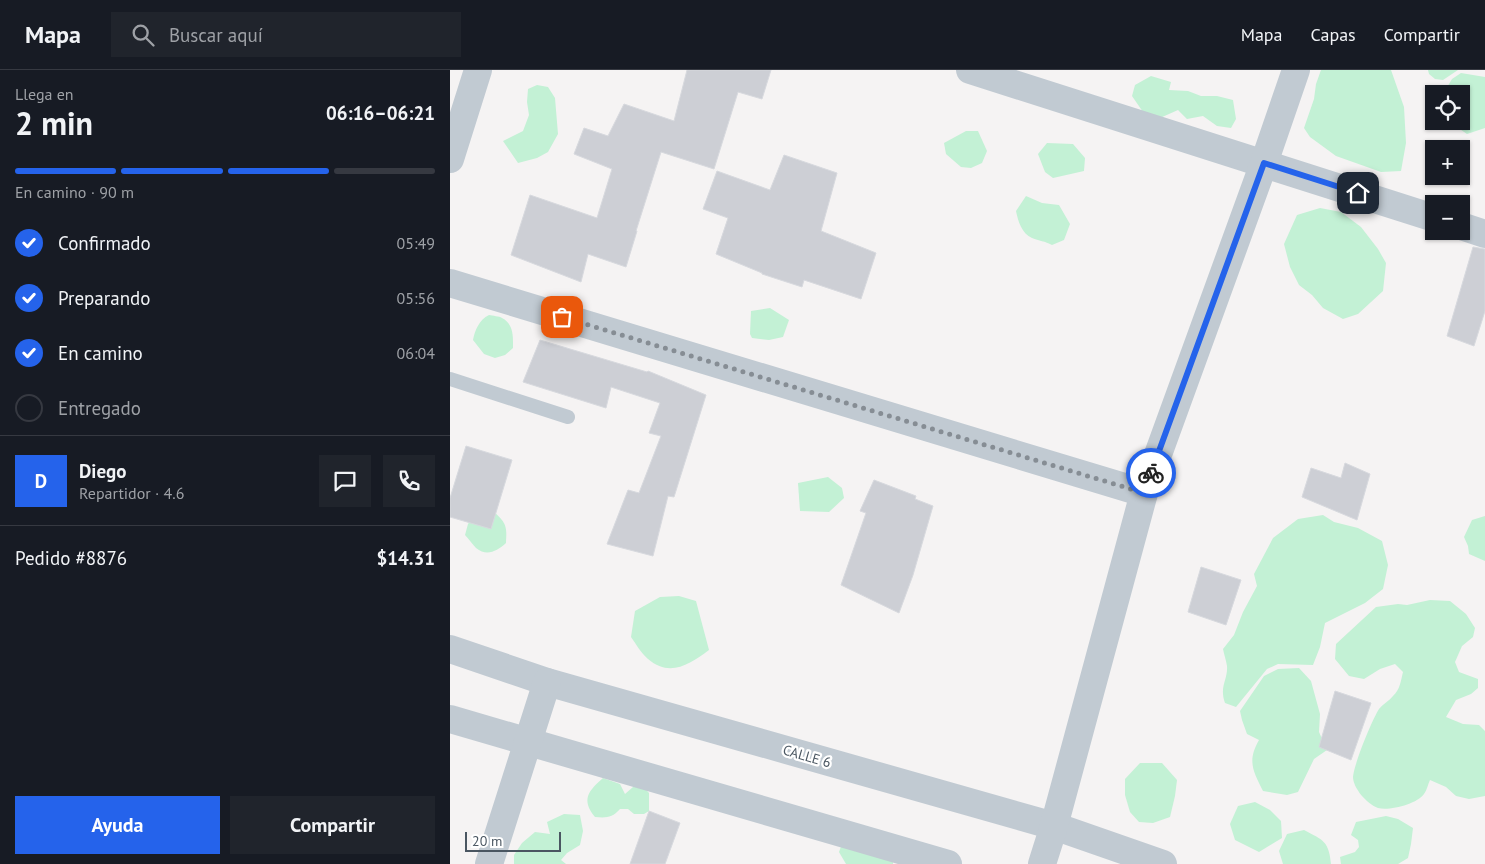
<!DOCTYPE html>
<html lang="es">
<head>
<meta charset="utf-8">
<style>
  :root { --surface:#171b24; --page:#20242c; --text:#f1f3f6; --muted:#9ea1a6; --line:#363941; --accent:#2563eb }
  body { margin:0; font-family:"PT Sans",sans-serif; background:var(--page); color:var(--text); height:100vh; display:flex; flex-direction:column; font-size:19px; white-space:nowrap }
  * { box-sizing:border-box; margin:0 }
  p { font-size:16px; color:var(--muted) }
  .icon { flex:none; width:28px; height:28px; fill:none; stroke:currentColor; stroke-width:2; stroke-linecap:round; stroke-linejoin:round }
  .map { position:relative; flex:1; overflow:hidden }
  .panel { display:flex; flex-direction:column; background:var(--surface); width:450px }
  .panel>* { flex:none }
  .fabs { position:absolute; left:975px; top:15px; display:grid; gap:10px }
  .fabs a { display:grid; place-items:center; width:45px; height:45px; border-radius:0px; background:var(--surface); box-shadow:0 1px 4px #0004; font-size:25px }
  .scale { position:absolute; left:15px; bottom:12px; width:96px; box-sizing:border-box; padding-left:5px; border:2px solid #4a5661; border-top:0; font-size:14px; line-height:18px; white-space:nowrap; color:#4a5661; -webkit-text-stroke:4px #fff; paint-order:stroke }
  .pin { position:absolute; display:grid; place-items:center; width:42px; height:42px; color:#fff; margin:-21px; border-radius:10px; box-shadow:0 2px 8px #0006 }
  .courier { position:absolute; display:grid; place-items:center; width:50px; height:50px; margin:-25px; border:4px solid #2563eb; border-radius:50%; background:#fff; color:#222; box-shadow:0 1px 6px #0007 }
  .headline em { font-style:normal; font-weight:700 }
  .headline div { display:flex; flex-direction:column-reverse }
  .headline { display:flex; align-items:center; justify-content:space-between; height:85px; padding:0 15px }
  h1 { font-size:32px; font-weight:700; line-height:38px }
  .bar { display:grid; grid-template-columns:repeat(4,1fr); gap:8px 5px; align-content:center; height:60px; padding:0 15px }
  .bar i { height:6px; border-radius:4px; background:var(--line) }
  .bar .current { background:var(--accent) }
  .bar p { grid-column:span 4 }
  .line { display:flex; align-items:center; gap:12px; padding:0 15px; border-top:1px solid var(--line) }
  .line div { flex:1 }
  .round { display:grid; place-items:center; flex:none; width:52px; height:52px; border-radius:0px; background:var(--page) }
  ol { padding:0 15px; list-style:none }
  li { display:flex; align-items:center; gap:15px; height:55px }
  li p { margin-inline-start:auto }
  li .icon { padding:5px; border-radius:50%; background:var(--accent); color:#fff; stroke-width:4 }
  li:last-child { color:var(--muted) }
  li i { width:28px; height:28px; border:2px solid var(--line); border-radius:50% }
  .cta { display:flex; gap:10px; margin-top:auto; padding:10px 15px }
  .cta a { flex:1; height:58px; border-radius:0px; background:var(--accent); color:#fff; font-size:20px; font-weight:700; line-height:58px; text-align:center }
  .cta a+a { background:var(--page); color:var(--text) }
  header { display:flex; align-items:center; gap:30px; box-sizing:border-box; height:70px; padding:0 25px; background:var(--surface); border-bottom:1px solid var(--line) }
  header strong { font-size:24px }
  nav { display:flex; gap:28px; margin-inline-start:auto; font-size:18px }
  .search { width:350px; height:45px; background:var(--page); display:flex; align-items:center; gap:12px; box-sizing:border-box; padding:0 18px; border-radius:0px; color:var(--muted); font-size:19px }
  main { display:flex; flex:1; min-height:0 }
  .map>svg:first-child { display:block }
</style>
</head>
<body>
<header>
<strong>Mapa</strong>
<div class="search"><svg class="icon" aria-label="search" viewBox="0 0 24 24"><circle cx="10" cy="10" r="6"/><path d="M15 15l6 6"/></svg>Buscar aquí</div>
<nav><a>Mapa</a><a>Capas</a><a>Compartir</a></nav>
</header>
<main>
<section class="panel">
<div class="headline"><div><h1>2 min</h1><p>Llega en</p></div><em>06:16–06:21</em></div>
<div class="bar"><i class="current"></i><i class="current"></i><i class="current"></i><i></i><p>En camino · 90 m</p></div>
<ol>
<li><svg class="icon" aria-label="check" viewBox="0 0 24 24"><path d="M5 12l5 5 9-10"/></svg>Confirmado<p>05:49</p></li>
<li><svg class="icon" aria-label="check" viewBox="0 0 24 24"><path d="M5 12l5 5 9-10"/></svg>Preparando<p>05:56</p></li>
<li><svg class="icon" aria-label="check" viewBox="0 0 24 24"><path d="M5 12l5 5 9-10"/></svg>En camino<p>06:04</p></li>
<li><i></i>Entregado</li>
</ol>
<div class="line" style="height:90px"><b class="round" style="background:var(--accent);color:#fff">D</b><div><b>Diego</b><p>Repartidor · 4.6</p></div><a class="round"><svg class="icon" aria-label="chat" viewBox="0 0 24 24"><path d="M4 5h16v11H9l-5 4z"/></svg></a><a class="round"><svg class="icon" aria-label="phone" viewBox="0 0 24 24"><path d="M5 4h4l2 5-3 2q2 4 5 5l2-3 5 2v4C11 20 4 13 5 4z"/></svg></a></div>
<div class="line" style="height:65px"><div>Pedido #8876</div><b>$14.31</b></div>
<div class="cta"><a>Ayuda</a><a>Compartir</a></div>
</section>
<div class="map">
<svg width="1035" height="794" viewBox="0 0 1035 794">
  <rect width="100%" height="100%" fill="#f5f3f3"/>
  <g fill="#c3f1d5">
    <polygon points="871,0 941,0 954,37 956,73 951,101 931,102 886,86 860,67 854,58 864,29 866,14"/>
    <polygon points="978,0 1008,0 993,10 985,9 979,4"/>
    <polygon points="1011,3 1035,7 1035,58 1017,64 998,51 1011,51 1011,24 993,24 1002,9"/>
    <polygon points="701,6 721,12 719,20 738,21 751,26 767,26 783,30 786,49 781,58 767,56 753,46 737,49 728,40 710,48 693,42 682,26 685,15"/>
    <polygon points="87,15 98,17 105,28 108,64 98,82 87,88 68,93 53,71 73,61 79,45 77,32 78,19"/>
    <polygon points="516,61 528,61 537,81 532,93 521,98 511,97 496,84 494,73"/>
    <polygon points="597,73 623,74 635,88 634,101 603,108 595,102 588,84"/>
    <path d="M576,126l16,7 17,2 11,19 -6,16 -12,5c-7,-4 -13,-4 -20,-7 -10,-4 -14,-17 -16,-27z"/>
    <polygon points="870,138 891,142 911,157 928,179 936,193 933,221 908,244 893,249 873,238 862,225 849,215 840,197 834,174 847,145"/>
    <polygon points="320,238 339,250 333,267 319,270 302,268 300,264 301,241"/>
    <path d="M39,245c4,1 10,1 13,3 12,6 11,19 11,30l-8,7 -10,3 -11,-4 -11,-14c2,-10 6,-20 16,-25z"/>
    <polygon points="378,407 392,418 394,428 379,442 350,441 348,413"/>
    <path d="M44,442c13,11 13,16 12,31 -9,8 -19,14 -30,5 -4,-4 -7,-9 -11,-13l3,-11 8,-11z"/>
    <path d="M873,445l11,7 24,6 24,13 6,24 -5,24 -18,14 -40,20 -5,24 -7,18 -35,-1 -11,5 -31,38 -11,-4c-6,-17 3,-23 2,-37 -1,-6 -3,-12 -4,-17l11,-14 9,-23 14,-26 -3,-12 19,-36 25,-19z"/>
    <polygon points="1035,446 1035,491 1019,484 1018,476 1014,467 1022,450"/>
    <path d="M229,526l17,5 13,49c-19,14 -39,28 -61,9 -7,-6 -12,-15 -17,-22l4,-26 25,-14z"/>
    <path d="M980,530l20,1 16,13 9,14 -2,9 -11,9 -7,16 4,10 19,7v9l-7,6 -15,6 -10,17 17,7 16,1 6,6v65l-16,3 -13,-3 -10,-9 -16,-7c-2,4 -3,10 -6,14 -7,10 -34,17 -46,14 -11,-4 -25,-20 -25,-31 1,-13 19,-57 26,-68 4,-5 10,-8 14,-13 7,-6 8,-16 10,-24l-8,-8 -15,5 -16,10 -15,-3 -14,-17 1,-15 40,-37 22,-3 9,1z"/>
    <path d="M849,598l12,13 9,33 -1,18 8,18 -13,9 -16,33 -11,3 -24,-4c-10,-20 -16,-30 -4,-51l-12,-6 -5,-14 -2,-9 24,-35 14,-7z"/>
    <polygon points="690,693 712,693 727,710 725,726 720,747 703,753 689,752 680,742 675,725 675,709"/>
    <path d="M153,708l17,6 5,10 8,-7 8,-3 8,9v18l-5,3h-10l-6,-5h-8c-8,9 -14,9 -25,8 -14,-17 -7,-26 8,-39z"/>
    <polygon points="805,732 820,740 831,751 832,768 809,782 785,770 780,754 788,736"/>
    <polygon points="114,744 130,745 133,761 130,775 117,783 111,790 116,794 64,794 64,785 72,773 85,762 100,764 97,752"/>
    <polygon points="936,746 948,749 963,758 961,774 958,788 948,794 891,794 890,787 905,782 909,777 908,770 901,765 906,752"/>
    <path d="M854,760c19,10 25,11 27,34h-48l-4,-13 8,-17z"/>
    <polygon points="393,771 443,788 443,794 396,794 389,782"/>
  </g>
  <g fill="#cdcfd5" stroke="#d7d9de">
    <polygon points="237,0 321,0 312,29 288,22 264,99 211,82 186,161 187,161 176,197 138,184 131,212 61,185 80,125 147,148 162,99 124,84 134,58 158,66 174,34 224,51"/>
    <polygon points="334,85 387,103 371,161 426,183 411,229 354,210 352,217 312,204 312,203 266,184 278,148 253,139 267,101 320,120"/>
    <polygon points="1023,177 1035,179 1035,241 1024,276 997,266"/>
    <polygon points="90,270 197,302 198,301 256,325 224,427 218,426 203,486 157,474 178,420 189,423 211,366 199,363 210,333 161,317 156,338 73,312"/>
    <polygon points="16,376 62,390 41,459 0,447 0,428"/>
    <polygon points="895,393 920,404 907,450 852,427 861,398 891,408"/>
    <polygon points="424,410 466,426 465,429 483,436 463,505 449,543 391,515 416,443 410,441"/>
    <polygon points="751,497 791,510 776,555 738,542"/>
    <polygon points="885,621 921,633 901,690 869,677"/>
    <polygon points="199,741 230,753 215,794 180,794"/>
  </g>
  <g fill="none" stroke-linecap="round" stroke-linejoin="round">
    <polyline stroke="#c1cad2" stroke-width="14" points="0,309 118,347"/>
    <g stroke="#c1cad2" stroke-width="28">
      <polyline points="520,0 984,148"/>
      <polyline points="0,89 28,0"/>
      <polyline points="1011,156 1035,164"/>
      <polyline points="0,213 694,423"/>
      <polyline points="0,579 97,612 604,756 713,794"/>
      <polyline points="0,649 498,794"/>
      <polyline points="39,794 97,612"/>
      <polyline points="592,794 604,756 694,423 814,93 846,0"/>
    </g>
  </g>
  <g fill="none" stroke-linecap="round" stroke-linejoin="round">
    <polyline stroke="#868d94" stroke-width="5" stroke-dasharray="0 9" points="112,247 694,423 701,403"/>
    <polyline stroke="#2563eb" stroke-width="6" points="701,403 814,93 908,123"/>
  </g>
  <g text-anchor="middle" dominant-baseline="central" stroke-width="4.5" stroke-linejoin="round" paint-order="stroke">
    <g font-size="14" fill="#4a5661" stroke="#fff">
      <text transform="translate(357 686) rotate(16)">CALLE 6</text>
    </g>
  </g>
</svg>
<div class="fabs">
<a><svg class="icon" aria-label="locate" viewBox="0 0 24 24"><circle cx="12" cy="12" r="6"/><path d="M12 2v4M12 18v4M2 12h4M18 12h4"/></svg></a>
<a>+</a>
<a>−</a>
</div>
<div class="scale">20 m</div>
<div class="pin" style="left:112px;top:247px;background:#ea580c"><svg class="icon" aria-label="bag" viewBox="0 0 24 24"><path d="M5 8h14l-1 12H6zM9 8a3 3 0 0 1 6 0"/></svg></div>
<div class="pin" style="left:908px;top:123px;background:#1f2937"><svg class="icon" aria-label="home" viewBox="0 0 24 24"><path d="M3 11l9-7 9 7M6 9v11h12V9"/></svg></div>
<div class="courier" style="left:701px;top:403px"><svg class="icon" aria-label="bike" viewBox="0 0 24 24"><circle cx="6" cy="16" r="4"/><circle cx="18" cy="16" r="4"/><path d="M6 16l4-8h5l3 8M10 8l3 8H6M13 5h3"/></svg></div>
</div>
</main>
</body>
</html>
